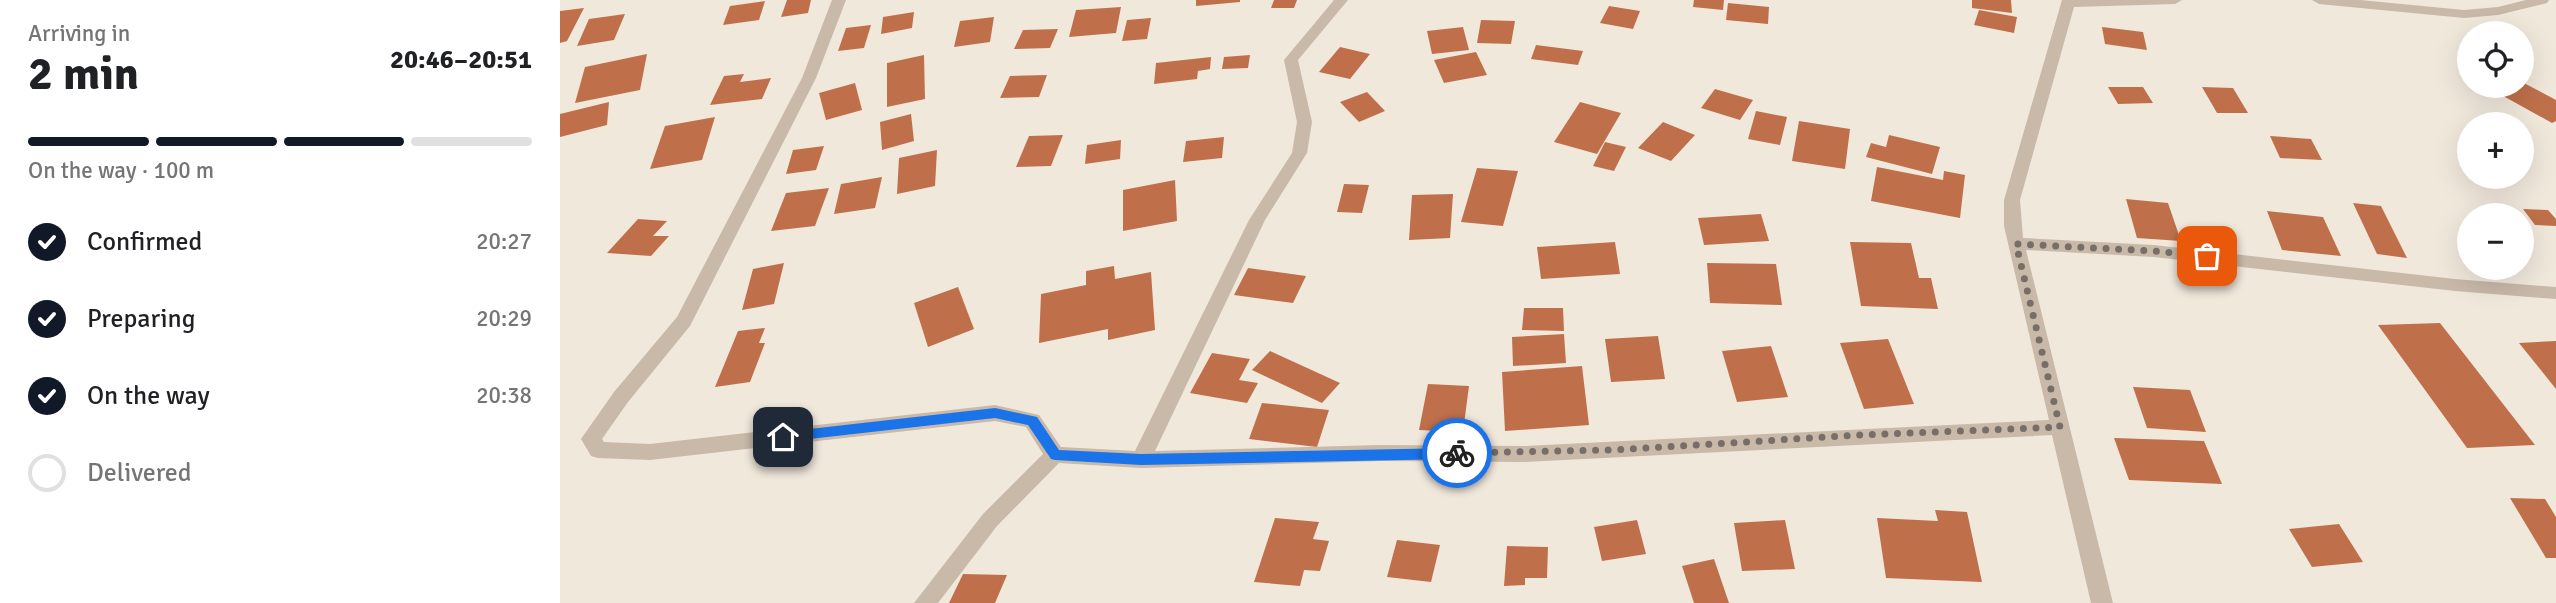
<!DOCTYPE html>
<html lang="en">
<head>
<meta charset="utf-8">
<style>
  :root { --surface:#fff; --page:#f6f6f6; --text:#202124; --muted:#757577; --line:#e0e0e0; --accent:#111827 }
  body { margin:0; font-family:Signika,sans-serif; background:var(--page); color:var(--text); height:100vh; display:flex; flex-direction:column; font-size:26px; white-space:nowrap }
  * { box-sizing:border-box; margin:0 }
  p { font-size:23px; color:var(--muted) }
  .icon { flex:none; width:38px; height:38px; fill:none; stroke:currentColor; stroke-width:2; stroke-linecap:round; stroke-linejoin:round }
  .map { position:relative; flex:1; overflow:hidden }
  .side { display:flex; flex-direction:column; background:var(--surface); width:560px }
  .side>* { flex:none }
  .controls { position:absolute; left:1897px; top:21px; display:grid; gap:14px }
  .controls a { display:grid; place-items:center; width:77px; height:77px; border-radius:50%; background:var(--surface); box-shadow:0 7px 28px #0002; font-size:35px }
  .pin { position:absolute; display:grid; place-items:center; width:60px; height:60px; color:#fff; margin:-30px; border-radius:14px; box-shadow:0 4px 10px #0006 }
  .courier { position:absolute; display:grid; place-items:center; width:70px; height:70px; margin:-35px; border:5px solid #1a73e8; border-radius:50%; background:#fff; color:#222; box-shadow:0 2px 9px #0007 }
  .overview em { font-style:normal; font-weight:700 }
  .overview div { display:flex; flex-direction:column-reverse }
  .overview { display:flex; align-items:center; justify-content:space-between; height:119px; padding:0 28px }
  h1 { font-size:46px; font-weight:700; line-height:52px }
  .bar { display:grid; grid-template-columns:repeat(4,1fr); gap:10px 7px; align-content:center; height:84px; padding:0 28px }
  .bar i { height:9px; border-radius:5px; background:var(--line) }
  .bar .on { background:var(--accent) }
  .bar p { grid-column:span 4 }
  ol { padding:0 28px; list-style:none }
  li { display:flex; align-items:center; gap:21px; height:77px }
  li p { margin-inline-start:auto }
  li .icon { padding:7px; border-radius:50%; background:var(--accent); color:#fff; stroke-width:4 }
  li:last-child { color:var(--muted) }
  li i { width:38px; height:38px; border:4px solid var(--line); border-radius:50% }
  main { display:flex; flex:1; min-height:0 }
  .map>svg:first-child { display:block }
</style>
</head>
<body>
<main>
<section class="side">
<div class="overview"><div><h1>2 min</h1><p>Arriving in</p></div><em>20:46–20:51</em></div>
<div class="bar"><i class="on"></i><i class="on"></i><i class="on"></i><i></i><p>On the way · 100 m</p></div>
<ol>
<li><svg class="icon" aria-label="check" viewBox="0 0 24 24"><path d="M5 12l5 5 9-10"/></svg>Confirmed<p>20:27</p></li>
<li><svg class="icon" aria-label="check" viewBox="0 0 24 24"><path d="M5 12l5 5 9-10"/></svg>Preparing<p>20:29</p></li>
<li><svg class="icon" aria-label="check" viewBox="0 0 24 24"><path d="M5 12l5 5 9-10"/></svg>On the way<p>20:38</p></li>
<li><i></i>Delivered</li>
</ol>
</section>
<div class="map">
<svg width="1996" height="603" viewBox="0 0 1996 603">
  <rect width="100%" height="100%" fill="#f1e8dc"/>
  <g fill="#bf704b">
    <polygon points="227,0 251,0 248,13 221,17"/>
    <polygon points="636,0 680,0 680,2 636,6"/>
    <polygon points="714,0 737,0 734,8 711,8"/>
    <polygon points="1134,0 1164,0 1163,10 1133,7"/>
    <polygon points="1412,0 1451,0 1452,13 1412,8"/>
    <polygon points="205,1 199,20 163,25 170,6"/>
    <polygon points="1168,3 1209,7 1208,24 1166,20"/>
    <polygon points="1049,6 1080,11 1073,29 1040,23"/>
    <polygon points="561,7 556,33 509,37 516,10"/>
    <polygon points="24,8 7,41 0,43 0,11"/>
    <polygon points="1419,10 1457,17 1454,33 1414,25"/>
    <polygon points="354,12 352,28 321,34 323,17"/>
    <polygon points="65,14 54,40 17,46 29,19"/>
    <polygon points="434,17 430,42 394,47 400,21"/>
    <polygon points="591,18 587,39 562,41 567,20"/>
    <polygon points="921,20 955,21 951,44 917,43"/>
    <polygon points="311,25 304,48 278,51 286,28"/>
    <polygon points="903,27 909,50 872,54 867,31"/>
    <polygon points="1542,27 1583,32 1587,50 1545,44"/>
    <polygon points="498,29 490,48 454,49 463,30"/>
    <polygon points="976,45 1023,51 1018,65 971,59"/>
    <polygon points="780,47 810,54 790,79 759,72"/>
    <polygon points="916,52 927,75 884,83 874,60"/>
    <polygon points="87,54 80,90 15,103 25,67"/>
    <polygon points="364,55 365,99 327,107 327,63"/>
    <polygon points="690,55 688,68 662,69 664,57"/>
    <polygon points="651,57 650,69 638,71 637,79 594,84 596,63"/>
    <polygon points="184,74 180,82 211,78 202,99 150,105 164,76"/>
    <polygon points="487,75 479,97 440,98 450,76"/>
    <polygon points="1962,82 1996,100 1996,121 1992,123 1927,87 1962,86"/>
    <polygon points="295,83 302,110 266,120 259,93"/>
    <polygon points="1548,87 1583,87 1593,103 1558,104"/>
    <polygon points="1642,87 1673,88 1688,113 1657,113"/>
    <polygon points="1155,89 1193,100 1180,120 1141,108"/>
    <polygon points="807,92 825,111 799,122 780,102"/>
    <polygon points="49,102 47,125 0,137 0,114"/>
    <polygon points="1020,102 1061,113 1037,154 994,142"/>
    <polygon points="1196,111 1227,117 1220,145 1188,139"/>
    <polygon points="351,114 354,141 322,150 320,122"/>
    <polygon points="155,117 142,160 90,169 105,126"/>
    <polygon points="1239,121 1290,129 1285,169 1232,161"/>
    <polygon points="1103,122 1135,135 1111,161 1078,148"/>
    <polygon points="503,135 491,166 456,167 469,136"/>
    <polygon points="1329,135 1380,147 1372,174 1306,157 1311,143 1326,147"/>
    <polygon points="1710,136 1751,139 1762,160 1720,158"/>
    <polygon points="664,137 662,158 623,162 626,141"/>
    <polygon points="561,140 560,159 525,164 527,145"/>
    <polygon points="1045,142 1066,147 1054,171 1033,166"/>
    <polygon points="264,146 256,170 226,174 233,150"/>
    <polygon points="377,150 375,186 337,194 339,158"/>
    <polygon points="1317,167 1383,180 1384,171 1405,175 1400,218 1311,201"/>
    <polygon points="917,168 958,171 943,226 901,222"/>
    <polygon points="322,177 315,208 274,214 281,184"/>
    <polygon points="615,180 617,221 563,231 563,190"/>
    <polygon points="784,184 809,185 802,213 777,212"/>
    <polygon points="269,188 255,226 211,231 226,193"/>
    <polygon points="893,194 890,238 849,240 852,195"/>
    <polygon points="1566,199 1608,203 1621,241 1577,238"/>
    <polygon points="1793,203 1821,206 1847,258 1817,254"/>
    <polygon points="1963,209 1988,210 1996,219 1996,226 1975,225"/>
    <polygon points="1707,211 1763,217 1781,256 1722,250"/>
    <polygon points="1201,214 1209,241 1144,245 1138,218"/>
    <polygon points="78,219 107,221 93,236 109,236 91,256 47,253"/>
    <polygon points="1055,242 1060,274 981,279 977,247"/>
    <polygon points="1290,242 1351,243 1359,278 1371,278 1378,309 1301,306"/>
    <polygon points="224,263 214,304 182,310 193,269"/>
    <polygon points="1147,263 1216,264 1222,305 1150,303"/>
    <polygon points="554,266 555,279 591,272 595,330 548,340 548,329 479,343 481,294 526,285 526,271"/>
    <polygon points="688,268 746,276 733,303 674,295"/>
    <polygon points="398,287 414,329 368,347 354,303"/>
    <polygon points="964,308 1003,308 1004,331 962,330"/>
    <polygon points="1880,323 1975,445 1907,448 1818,325"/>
    <polygon points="205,328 199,343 205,343 190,382 155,387 178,331"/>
    <polygon points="1004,334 1006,363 953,366 952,337"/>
    <polygon points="1098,336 1105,379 1051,382 1045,339"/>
    <polygon points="1328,339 1354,404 1304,409 1280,343"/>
    <polygon points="1996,341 1996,389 1959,343"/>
    <polygon points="1211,346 1228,397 1177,402 1162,351"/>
    <polygon points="710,351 780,383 762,403 692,370"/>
    <polygon points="652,353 690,359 679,380 698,383 687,403 630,393"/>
    <polygon points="1022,366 1029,425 945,431 942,372"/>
    <polygon points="868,384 909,386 903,432 859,430"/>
    <polygon points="1573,387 1630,390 1646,432 1587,428"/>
    <polygon points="702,403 769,410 757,447 689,439"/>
    <polygon points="1554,438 1644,441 1662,484 1569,480"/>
    <polygon points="1950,498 1985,499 1996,517 1996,558 1986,558"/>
    <polygon points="1375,510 1407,512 1422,582 1326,578 1317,518 1378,521"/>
    <polygon points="715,518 759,522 753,539 769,541 760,571 744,570 740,586 694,582"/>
    <polygon points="1077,520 1086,554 1042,561 1034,527"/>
    <polygon points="1225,520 1235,569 1182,571 1174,523"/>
    <polygon points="1779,524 1803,562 1752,567 1729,529"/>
    <polygon points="837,540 880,545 871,582 827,577"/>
    <polygon points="947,546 988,547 987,578 965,578 965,585 944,586"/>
    <polygon points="1154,559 1169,603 1134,603 1122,566"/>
    <polygon points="403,574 447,575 435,603 389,603"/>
  </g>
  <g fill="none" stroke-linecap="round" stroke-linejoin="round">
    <g fill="#c8b9a9" fill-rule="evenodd">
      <polygon points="272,0 286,0 256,78 130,326 68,402 42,439 44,442 90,444 435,405 479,415 501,447 575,451 689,220 732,153 737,122 724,60 774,0 788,0 738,60 752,122 747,153 705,220 595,451 821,445 965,446 1489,420 1444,226 1444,200 1502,0 1622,0 1615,4 1514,7 1460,200 1463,238 1594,245 1895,279 1996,287 1996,299 1895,291 1594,257 1466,250 1553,603 1531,603 1492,435 965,462 821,461 581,468 499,463 437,526 378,603 354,603 423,514 483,454 466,427 435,421 90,460 38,458 31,456 21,439 54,392 117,317 242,78"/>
      <polygon points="1752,0 1800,0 1904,10 1938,7 1966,0 1989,0 1987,3 1938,15 1904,18 1759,4"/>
    </g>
  </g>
  <polygon fill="#1a73e8" points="435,408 477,417 499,450 581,454 897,448 903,453 897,459 581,465 495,460 491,459 468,425 435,418 223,442 216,437 223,432"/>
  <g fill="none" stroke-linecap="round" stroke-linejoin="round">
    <polyline stroke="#776e67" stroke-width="7" stroke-dasharray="0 12.6" points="897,453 1054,450 1300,435 1500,427 1456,244 1594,251 1647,256"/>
  </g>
</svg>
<div class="controls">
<a><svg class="icon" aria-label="locate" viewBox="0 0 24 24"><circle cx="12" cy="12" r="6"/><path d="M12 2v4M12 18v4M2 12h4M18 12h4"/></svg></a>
<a>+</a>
<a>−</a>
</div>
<div class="pin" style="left:1647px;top:256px;background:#ea580c"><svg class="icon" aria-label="bag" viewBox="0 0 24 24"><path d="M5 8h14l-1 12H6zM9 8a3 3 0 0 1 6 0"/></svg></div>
<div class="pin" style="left:223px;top:437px;background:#1f2937"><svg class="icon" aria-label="home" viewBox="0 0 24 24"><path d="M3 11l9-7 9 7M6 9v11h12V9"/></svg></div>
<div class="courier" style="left:897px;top:453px"><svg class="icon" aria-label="bike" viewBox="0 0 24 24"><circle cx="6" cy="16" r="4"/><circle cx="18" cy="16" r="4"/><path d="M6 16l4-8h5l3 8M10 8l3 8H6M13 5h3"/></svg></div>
</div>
</main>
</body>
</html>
